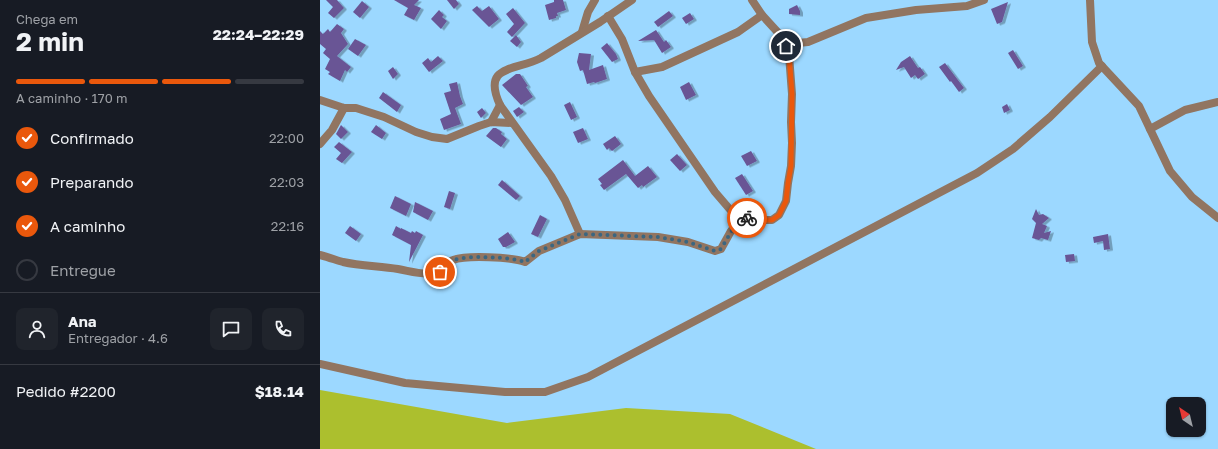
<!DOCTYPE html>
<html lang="pt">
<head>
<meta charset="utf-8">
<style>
  :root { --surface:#171b24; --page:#20242c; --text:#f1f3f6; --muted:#9ea1a6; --line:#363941; --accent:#ea580c }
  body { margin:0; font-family:"Golos Text",sans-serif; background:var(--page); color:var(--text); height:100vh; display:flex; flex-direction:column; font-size:15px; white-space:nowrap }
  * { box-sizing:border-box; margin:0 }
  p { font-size:13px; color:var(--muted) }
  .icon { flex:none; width:22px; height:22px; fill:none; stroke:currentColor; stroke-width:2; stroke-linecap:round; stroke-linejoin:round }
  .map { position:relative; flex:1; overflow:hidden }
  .sheet { display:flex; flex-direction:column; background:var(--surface); width:320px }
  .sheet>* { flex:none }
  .needle { width:26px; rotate:325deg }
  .fabs { position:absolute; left:846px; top:397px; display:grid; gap:8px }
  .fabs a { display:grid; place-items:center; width:40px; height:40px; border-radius:8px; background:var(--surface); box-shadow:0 1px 3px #0004; font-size:20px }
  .pin { position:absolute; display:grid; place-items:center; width:34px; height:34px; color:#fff; margin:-17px; border:2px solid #fff; border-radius:50%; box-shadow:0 1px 4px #0007 }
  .courier { position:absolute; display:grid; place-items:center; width:40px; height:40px; margin:-20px; border:3px solid #ea580c; border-radius:50%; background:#fff; color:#222; box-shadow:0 1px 5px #0007 }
  .overview em { font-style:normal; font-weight:700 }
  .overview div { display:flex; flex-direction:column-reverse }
  .overview { display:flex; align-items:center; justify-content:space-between; height:68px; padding:0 16px }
  h1 { font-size:26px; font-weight:700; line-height:30px }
  .bar { display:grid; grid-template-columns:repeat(4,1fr); gap:6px 4px; align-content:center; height:48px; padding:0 16px }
  .bar i { height:5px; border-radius:3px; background:var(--line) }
  .bar .current { background:var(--accent) }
  .bar p { grid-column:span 4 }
  .line { display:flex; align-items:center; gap:10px; padding:0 16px; border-top:1px solid var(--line) }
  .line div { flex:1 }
  .round { display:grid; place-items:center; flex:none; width:42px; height:42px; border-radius:8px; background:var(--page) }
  ol { padding:0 16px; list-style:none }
  li { display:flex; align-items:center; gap:12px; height:44px }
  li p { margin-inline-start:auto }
  li .icon { padding:4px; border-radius:50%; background:var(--accent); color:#fff; stroke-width:4 }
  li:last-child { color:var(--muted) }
  li i { width:22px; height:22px; border:2px solid var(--line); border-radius:50% }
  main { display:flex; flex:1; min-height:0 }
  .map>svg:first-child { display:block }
</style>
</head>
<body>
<main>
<section class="sheet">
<div class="overview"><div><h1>2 min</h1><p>Chega em</p></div><em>22:24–22:29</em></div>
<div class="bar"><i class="current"></i><i class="current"></i><i class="current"></i><i></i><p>A caminho · 170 m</p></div>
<ol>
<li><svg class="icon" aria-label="check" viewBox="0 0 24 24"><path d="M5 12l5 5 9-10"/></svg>Confirmado<p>22:00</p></li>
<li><svg class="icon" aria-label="check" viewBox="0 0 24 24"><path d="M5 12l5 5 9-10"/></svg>Preparando<p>22:03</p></li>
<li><svg class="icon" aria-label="check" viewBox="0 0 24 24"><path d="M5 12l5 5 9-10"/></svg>A caminho<p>22:16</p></li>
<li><i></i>Entregue</li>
</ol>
<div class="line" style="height:72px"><a class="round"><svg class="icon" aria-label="person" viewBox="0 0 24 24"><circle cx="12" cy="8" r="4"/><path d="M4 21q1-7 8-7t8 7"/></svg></a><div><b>Ana</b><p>Entregador · 4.6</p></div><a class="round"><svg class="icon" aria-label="chat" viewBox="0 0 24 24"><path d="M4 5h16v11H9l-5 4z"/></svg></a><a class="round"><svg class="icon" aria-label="phone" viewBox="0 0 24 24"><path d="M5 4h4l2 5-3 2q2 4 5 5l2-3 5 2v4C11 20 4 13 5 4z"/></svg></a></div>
<div class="line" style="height:52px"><div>Pedido #2200</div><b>$18.14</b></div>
</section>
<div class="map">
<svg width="898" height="449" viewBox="0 0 898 449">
  <defs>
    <filter id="shadow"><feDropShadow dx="3" dy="1.5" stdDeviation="0" flood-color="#0004"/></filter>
  </defs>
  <rect width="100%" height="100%" fill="#9cd8ff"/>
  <polygon fill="#acbf2e" points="0,390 187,423 306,408 410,414 496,449 0,449"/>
  <g fill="#695495" filter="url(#shadow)">
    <polygon points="6,0 17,0 24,8 14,18 8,13 13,7"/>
    <polygon points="74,0 99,0 94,5 101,8 94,20 84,15 88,8"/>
    <polygon points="127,0 136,0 139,4 134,9"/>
    <polygon points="234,0 243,0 246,10 237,13 238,16 236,16 236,18 229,20 225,5 234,2"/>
    <polygon points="42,1 49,7 40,18 33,12"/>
    <polygon points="688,2 682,22 677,24 671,9"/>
    <polygon points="477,5 480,11 480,15 469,14 469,9"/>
    <polygon points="157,6 162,11 169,6 179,19 169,27 152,10"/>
    <polygon points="193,8 205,23 192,37 187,32 194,24 186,14"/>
    <polygon points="119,10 124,15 122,17 127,21 121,29 111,19"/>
    <polygon points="349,11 353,16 338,27 334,22"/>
    <polygon points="370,13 374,19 366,24 362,18"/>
    <polygon points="17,24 24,29 21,33 28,44 17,56 31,67 27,72 25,70 20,81 8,74 10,72 5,69 10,59 3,53 6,49 0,44 0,31 3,34 8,29 10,32"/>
    <polygon points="336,30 344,42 346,40 351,47 342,53 334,40 318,41"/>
    <polygon points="196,35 201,42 197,47 190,41"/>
    <polygon points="35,39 46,45 38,56 28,49"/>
    <polygon points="287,43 296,54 298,59 292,62 281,48"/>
    <polygon points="693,50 703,66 698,69 688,53"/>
    <polygon points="259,53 271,54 269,70 283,65 287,79 275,83 274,82 267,84 263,70 260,71 257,62"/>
    <polygon points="118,56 123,61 109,72 102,63 108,58 111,62"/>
    <polygon points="590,56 598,68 600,67 605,74 598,79 595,75 591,78 584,67 576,70 581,62"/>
    <polygon points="625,63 644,88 639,92 631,81 630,82 619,67"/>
    <polygon points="73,67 78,74 73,79 68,71"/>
    <polygon points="196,74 200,74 208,86 206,87 213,97 201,105 182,85"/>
    <polygon points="137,82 140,96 143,104 135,108 141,124 124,130 120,119 131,114 124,93 131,91 129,84"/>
    <polygon points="369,82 376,95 366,100 360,87"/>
    <polygon points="63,92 81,105 77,112 59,98"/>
    <polygon points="250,102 257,117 251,120 244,105"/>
    <polygon points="687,104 690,110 684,113 682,107"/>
    <polygon points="199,107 204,112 197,117 193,111"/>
    <polygon points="162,108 166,113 161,118 157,112"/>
    <polygon points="21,125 28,132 21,139 16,134"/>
    <polygon points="56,125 66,133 62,139 51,132"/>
    <polygon points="173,128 176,128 182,132 181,134 187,139 181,147 166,136"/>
    <polygon points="263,128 268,139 258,143 253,132"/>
    <polygon points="295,136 301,144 292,151 289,148 287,150 283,144"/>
    <polygon points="19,142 32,152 22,163 16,159 21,153 14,147"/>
    <polygon points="431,151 437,161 427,166 421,156"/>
    <polygon points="357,154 367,165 360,171 350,160"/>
    <polygon points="303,160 315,176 328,166 337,177 323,187 322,185 318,188 306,174 284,190 280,185 282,184 278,179"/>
    <polygon points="422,174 433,191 426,195 415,178"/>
    <polygon points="182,180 200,196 196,200 178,185"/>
    <polygon points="129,191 135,193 130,209 124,207"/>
    <polygon points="75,196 91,204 86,216 70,208"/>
    <polygon points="95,202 113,211 108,220 93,212"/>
    <polygon points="716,209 719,215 723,214 729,218 722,224 727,226 724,233 731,231 728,240 721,238 719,240 712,238 716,223 712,219"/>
    <polygon points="220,215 227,219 218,237 211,234"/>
    <polygon points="30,226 41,234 36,241 25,233"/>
    <polygon points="76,226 81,229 81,228 91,233 92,231 95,233 96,231 103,235 89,262 91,245 72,235"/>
    <polygon points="188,232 195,242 186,247 183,247 178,239"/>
    <polygon points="788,234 790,249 784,250 783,241 774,243 773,237"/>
    <polygon points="754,254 755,261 746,262 745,255"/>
  </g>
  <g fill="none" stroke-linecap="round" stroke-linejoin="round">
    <g stroke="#917561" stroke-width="8">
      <polyline points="770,0 772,42 779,63 819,106 850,171 872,197 898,218"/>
      <polyline points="288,16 302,39 315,72 329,96 395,192 419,220"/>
      <polyline points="262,32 268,12 275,0"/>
      <polyline points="463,38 478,43 488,42 546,18 596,10 647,6 664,0"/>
      <polyline points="315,72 342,67 418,32 442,15"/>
      <polyline points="0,100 24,108 36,108 64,117 96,132 112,137 127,139 159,126 171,122 192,123"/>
      <polyline points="171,122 180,105"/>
      <polyline points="830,129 865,110 898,102"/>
      <polyline points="0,144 12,130 24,108"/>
      <path d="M260,234l-15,-34 -14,-24 -51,-71c-19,-41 16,-34 41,-47l59,-36 32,-22"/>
      <path d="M0,255c8,2 16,5 23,7 18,4 37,4 55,7 12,2 23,6 36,4 12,-1 10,-10 19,-13 13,-5 59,-3 72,2l14,-11 41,-17 78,3 30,5 27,9 6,-2 10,-18 8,-11 8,-2 12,2h13l7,-5 7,-14 2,-18 3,-17 1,-23 -1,-21 1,-28 -3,-39 -6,-17 -21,-23 -10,-15"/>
      <polyline points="0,364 85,383 185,392 225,392 268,377 657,173 693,149 730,117 782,66"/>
    </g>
  </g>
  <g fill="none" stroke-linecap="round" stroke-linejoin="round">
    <path stroke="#3b6680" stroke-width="4" stroke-dasharray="0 7.2" d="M120,272c6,-3 7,-10 14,-12 13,-5 58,-3 71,2l14,-11 41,-17 78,3 30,5 27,9 6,-2 10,-17 8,-12 8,-2"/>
    <polyline stroke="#ea580c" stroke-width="5" points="427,218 440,220 452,220 459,215 466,201 468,183 471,166 472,94 469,55 466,46"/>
  </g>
</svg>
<div class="fabs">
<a><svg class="needle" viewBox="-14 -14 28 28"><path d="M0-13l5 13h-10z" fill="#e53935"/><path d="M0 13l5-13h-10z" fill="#9ea1a6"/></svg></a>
</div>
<div class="pin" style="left:120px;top:272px;background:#ea580c"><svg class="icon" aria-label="bag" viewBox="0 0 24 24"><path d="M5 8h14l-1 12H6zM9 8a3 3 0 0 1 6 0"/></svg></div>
<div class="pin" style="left:466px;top:46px;background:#1f2937"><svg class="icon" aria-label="home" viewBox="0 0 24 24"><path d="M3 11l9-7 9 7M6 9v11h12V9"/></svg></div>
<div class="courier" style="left:427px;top:218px"><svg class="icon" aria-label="bike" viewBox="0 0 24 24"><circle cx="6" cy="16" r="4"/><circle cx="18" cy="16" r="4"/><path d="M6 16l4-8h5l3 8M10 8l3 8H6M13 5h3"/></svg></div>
</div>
</main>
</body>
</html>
